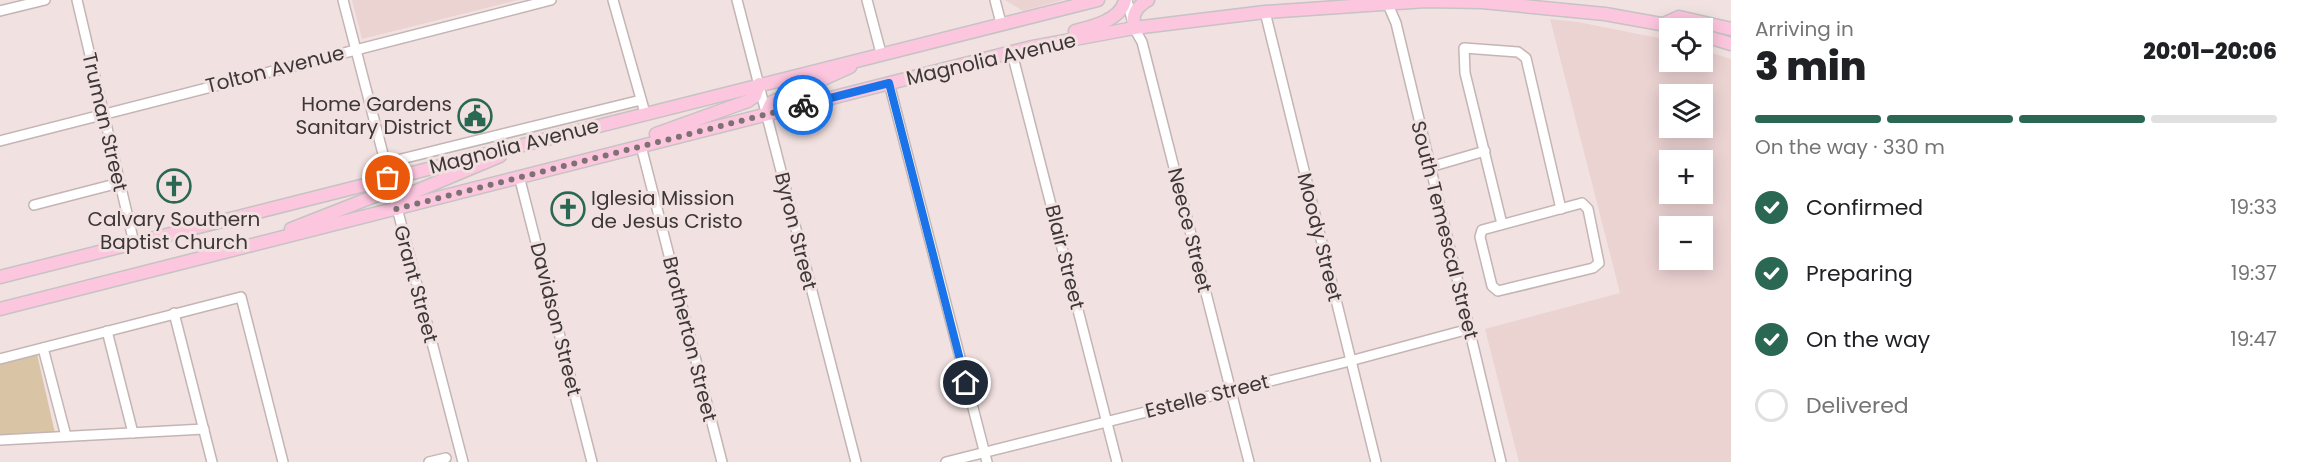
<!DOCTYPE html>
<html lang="en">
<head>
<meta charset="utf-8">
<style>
  :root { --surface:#fff; --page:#f2f2f2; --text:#202124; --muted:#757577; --line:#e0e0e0; --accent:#2a6854 }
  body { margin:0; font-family:Poppins,sans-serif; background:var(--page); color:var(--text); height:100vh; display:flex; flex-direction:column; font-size:22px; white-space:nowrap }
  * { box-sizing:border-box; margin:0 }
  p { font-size:20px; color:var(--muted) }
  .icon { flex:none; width:33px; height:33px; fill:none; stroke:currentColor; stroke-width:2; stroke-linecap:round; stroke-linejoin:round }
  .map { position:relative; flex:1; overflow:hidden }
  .panel { display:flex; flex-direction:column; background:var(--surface); width:570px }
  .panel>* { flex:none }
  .controls { position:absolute; left:1659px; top:18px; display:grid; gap:12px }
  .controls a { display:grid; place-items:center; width:54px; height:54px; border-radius:0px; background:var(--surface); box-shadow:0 3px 15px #0003; font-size:30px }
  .pin { position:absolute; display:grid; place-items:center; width:51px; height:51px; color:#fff; margin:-26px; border:3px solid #fff; border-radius:50%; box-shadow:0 2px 6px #0007 }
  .courier { position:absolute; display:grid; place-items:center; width:60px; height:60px; margin:-30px; border:4px solid #1a73e8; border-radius:50%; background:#fff; color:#222; box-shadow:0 2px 8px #0007 }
  .headline em { font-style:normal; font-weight:800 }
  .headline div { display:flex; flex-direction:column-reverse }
  .headline { display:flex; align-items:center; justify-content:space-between; height:102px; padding:0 24px }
  h1 { font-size:39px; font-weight:800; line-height:45px }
  .bar { display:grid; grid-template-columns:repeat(4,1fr); gap:9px 6px; align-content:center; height:72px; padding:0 24px }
  .bar i { height:8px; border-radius:4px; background:var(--line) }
  .bar .selected { background:var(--accent) }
  .bar p { grid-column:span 4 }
  ol { padding:0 24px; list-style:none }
  li { display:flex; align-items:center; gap:18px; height:66px }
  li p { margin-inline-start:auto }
  li .icon { padding:6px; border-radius:50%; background:var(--accent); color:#fff; stroke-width:4 }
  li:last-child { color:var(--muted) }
  li i { width:33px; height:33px; border:3px solid var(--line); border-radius:50% }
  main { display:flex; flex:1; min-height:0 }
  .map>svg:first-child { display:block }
</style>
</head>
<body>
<main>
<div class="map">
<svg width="1731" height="462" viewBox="0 0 1731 462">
  <rect width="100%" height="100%" fill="#f2e1e1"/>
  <g fill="#ebd3d2" fill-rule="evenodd">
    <polygon points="352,0 518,0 362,39"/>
    <polygon points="1005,0 1063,0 1023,11"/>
    <path d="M1550,19l28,3 91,18 1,22h32l1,-12 28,9v403h-212l-34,-133 135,-36zM1702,94v34h-32v-34zM1670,160h32v34h-32zM1670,226h32v34h-32z"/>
  </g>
  <polygon fill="#d9c5a6" points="37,354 55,433 0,436 0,363"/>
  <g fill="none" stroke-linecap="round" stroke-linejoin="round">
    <defs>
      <g id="minor">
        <polyline points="77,0 134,243"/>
        <polyline points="343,0 463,462"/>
        <polyline points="613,0 645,113"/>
        <polyline points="737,0 856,462"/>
        <polyline points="867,0 881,53"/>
        <polyline points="995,0 1001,23"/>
        <polyline points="1127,0 1134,28 1142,42 1249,462"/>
        <polyline points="1386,0 1396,23 1501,462"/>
        <polyline points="0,11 45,0"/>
        <polyline points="1265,12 1376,462"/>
        <polyline points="1012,53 1117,462"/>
        <polyline points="889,83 987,462"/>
        <polyline points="0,141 551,0"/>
        <polyline points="641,146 722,462"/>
        <polyline points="385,163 641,100"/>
        <polyline points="1430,167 1485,151"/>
        <polyline points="519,176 592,462"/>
        <polygon points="1582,203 1588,209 1599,263 1593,268 1498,291 1492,286 1480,237 1482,230"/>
        <polyline points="34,205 119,183"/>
        <polyline points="1502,224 1465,73 1464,48 1518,52 1526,58 1561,209"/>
        <polyline points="174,313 212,462"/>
        <polyline points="107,331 133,433"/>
        <polyline points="43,348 66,436"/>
        <polyline points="0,359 241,297 283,462"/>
        <polyline points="0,440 204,429"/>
        <polyline points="429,462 446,458"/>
        <polyline points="946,462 1350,361 1469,329"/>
      </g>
      <g id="major">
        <polyline points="1663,24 1679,17 1731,29"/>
        <path d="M1134,28c-2,-14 2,-21 14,-28"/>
        <path d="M1075,31c17,-4 46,-11 50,-31"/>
        <polyline points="1702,35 1731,44"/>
        <polyline points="766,114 772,102 850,67"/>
        <polyline points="656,134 748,101 755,96 759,84"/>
        <polyline points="396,209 402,197 500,156"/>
        <polyline points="291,229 380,194 388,178"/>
        <polyline points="0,277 1098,0"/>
        <polyline points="0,309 1032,47 1134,28 1265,12 1426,1 1482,2 1605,14 1683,28"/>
      </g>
    </defs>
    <use href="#minor" stroke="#c4b5b4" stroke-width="12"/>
    <use href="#major" stroke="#c5c3c3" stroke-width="15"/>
    <use href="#minor" stroke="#fff" stroke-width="9"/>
    <use href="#major" stroke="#fdc6df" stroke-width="12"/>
  </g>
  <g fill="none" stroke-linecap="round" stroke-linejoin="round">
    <polyline stroke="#7c7272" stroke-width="6" stroke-dasharray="0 10.8" points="388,178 396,209 803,105"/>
    <polyline stroke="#1a73e8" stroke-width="8" points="803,105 889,83 966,383"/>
  </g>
  <defs>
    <symbol id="civic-ring" viewBox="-11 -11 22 22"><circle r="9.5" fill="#f2e1e1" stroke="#2a6854" stroke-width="1.5"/><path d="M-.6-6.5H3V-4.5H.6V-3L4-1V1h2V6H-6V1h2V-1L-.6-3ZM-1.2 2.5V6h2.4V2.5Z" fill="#2a6854"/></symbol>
    <symbol id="church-ring" viewBox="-11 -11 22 22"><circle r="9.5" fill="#f2e1e1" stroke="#2a6854" stroke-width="1.5"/><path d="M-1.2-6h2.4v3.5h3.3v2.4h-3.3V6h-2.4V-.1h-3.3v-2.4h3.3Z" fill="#2a6854"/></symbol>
  </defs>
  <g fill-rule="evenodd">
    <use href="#civic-ring" x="456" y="97" width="38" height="38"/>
    <use href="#church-ring" x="155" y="167" width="38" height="38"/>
    <use href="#church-ring" x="549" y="190" width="38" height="38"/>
  </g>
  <g text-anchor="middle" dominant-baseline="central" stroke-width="6" stroke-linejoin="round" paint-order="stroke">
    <g font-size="20" fill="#3d3737" stroke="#f2e1e1">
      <text transform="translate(991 59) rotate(-13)">Magnolia Avenue</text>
      <text transform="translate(275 69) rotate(-14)">Tolton Avenue</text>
      <text transform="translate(105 122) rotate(77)">Truman Street</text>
      <text transform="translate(514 146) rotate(-14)">Magnolia Avenue</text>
      <text transform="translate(1190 230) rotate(76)">Neece Street</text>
      <text transform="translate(1445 230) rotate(76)">South Temescal Street</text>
      <text transform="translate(796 231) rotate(76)">Byron Street</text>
      <text transform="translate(1320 237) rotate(76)">Moody Street</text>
      <text transform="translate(1065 257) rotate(76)">Blair Street</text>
      <text transform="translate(416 284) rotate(75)">Grant Street</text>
      <text transform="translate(556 319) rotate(76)">Davidson Street</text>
      <text transform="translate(690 339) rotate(76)">Brotherton Street</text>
      <text transform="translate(1207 396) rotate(-14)">Estelle Street</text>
    </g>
    <g font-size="20" fill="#3d3737" stroke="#f2e1e1" text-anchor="end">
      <text x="452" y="104">Home Gardens<tspan x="452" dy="23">Sanitary District</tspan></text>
      <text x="591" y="198" text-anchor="start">Iglesia Mission<tspan x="591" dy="23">de Jesus Cristo</tspan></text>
      <text x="174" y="219" text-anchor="middle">Calvary Southern<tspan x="174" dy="23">Baptist Church</tspan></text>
    </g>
  </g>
</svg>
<div class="controls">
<a><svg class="icon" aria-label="locate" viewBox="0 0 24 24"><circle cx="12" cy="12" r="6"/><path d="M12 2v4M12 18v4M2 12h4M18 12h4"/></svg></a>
<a><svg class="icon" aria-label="layers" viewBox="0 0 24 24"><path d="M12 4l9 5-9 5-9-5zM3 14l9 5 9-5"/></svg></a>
<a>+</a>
<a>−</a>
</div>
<div class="pin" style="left:388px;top:178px;background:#ea580c"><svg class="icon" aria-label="bag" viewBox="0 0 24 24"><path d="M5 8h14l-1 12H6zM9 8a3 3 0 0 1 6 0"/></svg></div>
<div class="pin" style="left:966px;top:383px;background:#1f2937"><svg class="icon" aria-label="home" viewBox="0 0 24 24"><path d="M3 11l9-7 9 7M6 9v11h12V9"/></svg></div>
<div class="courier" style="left:803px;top:105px"><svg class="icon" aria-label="bike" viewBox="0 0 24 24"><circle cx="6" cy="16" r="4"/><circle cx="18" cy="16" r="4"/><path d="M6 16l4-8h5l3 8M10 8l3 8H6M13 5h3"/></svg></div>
</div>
<section class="panel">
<div class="headline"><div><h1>3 min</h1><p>Arriving in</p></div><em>20:01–20:06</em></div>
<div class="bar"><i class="selected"></i><i class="selected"></i><i class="selected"></i><i></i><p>On the way · 330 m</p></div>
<ol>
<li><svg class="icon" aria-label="check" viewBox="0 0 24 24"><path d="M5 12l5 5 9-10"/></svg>Confirmed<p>19:33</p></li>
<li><svg class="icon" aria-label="check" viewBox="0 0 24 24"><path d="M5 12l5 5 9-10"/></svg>Preparing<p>19:37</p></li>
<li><svg class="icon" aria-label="check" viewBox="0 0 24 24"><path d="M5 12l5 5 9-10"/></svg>On the way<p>19:47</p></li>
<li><i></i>Delivered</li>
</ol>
</section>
</main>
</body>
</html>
